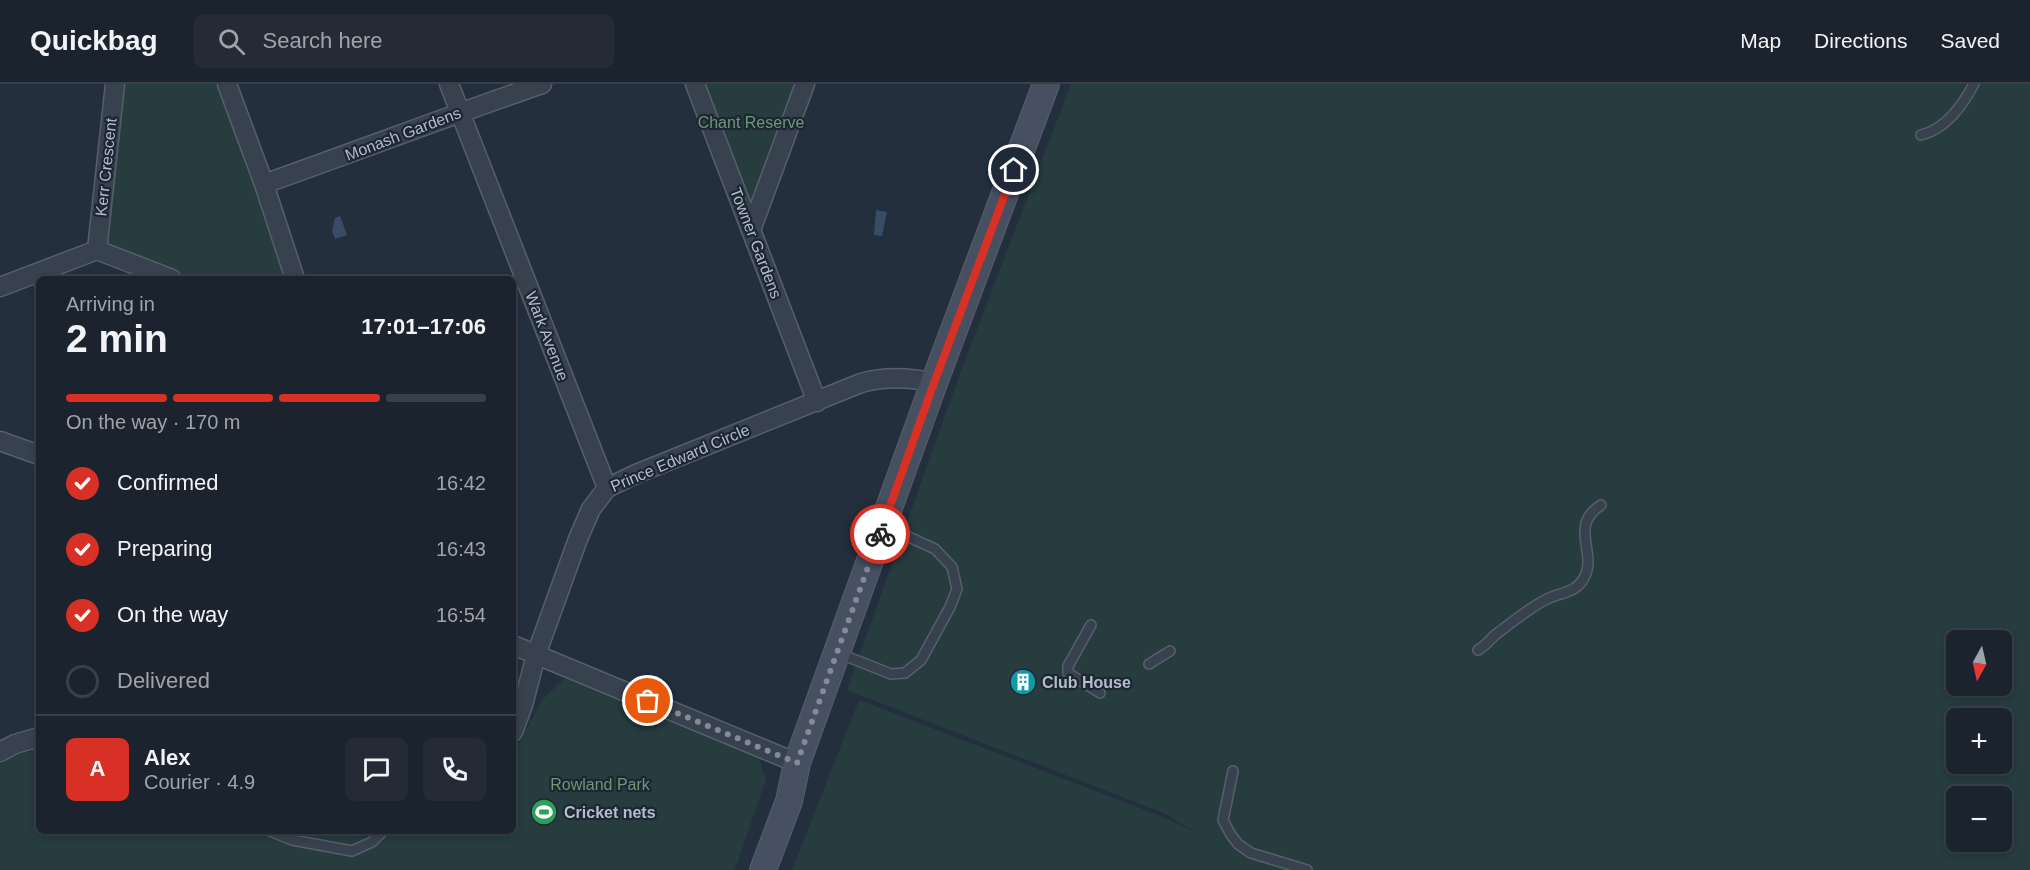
<!DOCTYPE html>
<html lang="en">
<head>
<meta charset="utf-8">
<style>
  :root { --surface:#1b232e; --page:#242b36; --text:#f1f3f6; --muted:#a0a4aa; --line:#39404a; --accent:#d93025 }
  body { margin:0; font-family:Arial,sans-serif; background:var(--page); color:var(--text); height:100vh; display:flex; flex-direction:column; font-size:22px; white-space:nowrap }
  * { box-sizing:border-box; margin:0 }
  p { font-size:20px; color:var(--muted) }
  .icon { flex:none; width:33px; height:33px; fill:none; stroke:currentColor; stroke-width:2; stroke-linecap:round; stroke-linejoin:round }
  .map { position:relative; flex:1; overflow:hidden }
  .sheet { position:absolute; left:36px; top:192px; width:480px; height:558px; display:flex; flex-direction:column; background:var(--surface); border-radius:9px; box-shadow:0 3px 9px #0003,0 0 0 2px var(--line) }
  .sheet>* { flex:none }
  .needle { width:39px; rotate:188deg }
  .tools { position:absolute; left:1946px; top:546px; display:grid; gap:12px }
  .tools a { display:grid; place-items:center; width:66px; height:66px; border-radius:9px; background:var(--surface); box-shadow:0 3px 9px #0003,0 0 0 2px var(--line); font-size:30px }
  .pin { position:absolute; display:grid; place-items:center; width:51px; height:51px; color:#fff; margin:-26px; border:3px solid #fff; border-radius:50%; box-shadow:0 2px 6px #0007 }
  .courier { position:absolute; display:grid; place-items:center; width:60px; height:60px; margin:-30px; border:4px solid #d93025; border-radius:50%; background:#fff; color:#222; box-shadow:0 2px 8px #0007 }
  .summary em { font-style:normal; font-weight:600 }
  .summary div { display:flex; flex-direction:column-reverse }
  .summary { display:flex; align-items:center; justify-content:space-between; height:102px; padding:0 30px }
  h1 { font-size:39px; font-weight:600; line-height:45px }
  .bar { display:grid; grid-template-columns:repeat(4,1fr); gap:9px 6px; align-content:center; height:72px; padding:0 30px }
  .bar i { height:8px; border-radius:4px; background:var(--line) }
  .bar .active { background:var(--accent) }
  .bar p { grid-column:span 4 }
  .line { display:flex; align-items:center; gap:15px; padding:0 30px; border-top:2px solid var(--line) }
  .line div { flex:1 }
  .round { display:grid; place-items:center; flex:none; width:63px; height:63px; border-radius:9px; background:var(--page) }
  ol { padding:0 30px; list-style:none }
  li { display:flex; align-items:center; gap:18px; height:66px }
  li p { margin-inline-start:auto }
  li .icon { padding:6px; border-radius:50%; background:var(--accent); color:#fff; stroke-width:4 }
  li:last-child { color:var(--muted) }
  li i { width:33px; height:33px; border:3px solid var(--line); border-radius:50% }
  header { display:flex; align-items:center; gap:36px; box-sizing:border-box; height:84px; padding:0 30px; background:var(--surface); border-bottom:2px solid var(--line) }
  header strong { font-size:28px }
  nav { display:flex; gap:33px; margin-inline-start:auto; font-size:21px }
  .search { width:420px; height:54px; background:var(--page); display:flex; align-items:center; gap:15px; box-sizing:border-box; padding:0 21px; border-radius:9px; color:var(--muted); font-size:22px }
  .map>svg:first-child { display:block }
</style>
</head>
<body>
<header>
<strong>Quickbag</strong>
<div class="search"><svg class="icon" aria-label="search" viewBox="0 0 24 24"><circle cx="10" cy="10" r="6"/><path d="M15 15l6 6"/></svg>Search here</div>
<nav><a>Map</a><a>Directions</a><a>Saved</a></nav>
</header>
<div class="map">
<svg width="2030" height="786" viewBox="0 0 2030 786">
  <rect width="100%" height="100%" fill="#242f3e"/>
  <g fill="#263c3f" fill-rule="evenodd">
    <polygon points="115,0 227,0 295,195 172,195 97,166"/>
    <polygon points="695,0 805,0 751,146"/>
    <path d="M1071,0h959v786h-1238l67,-170 304,117 30,14 -27,-17 -319,-124 114,-319zM1956,556h45v46h-45zM1956,634h45v46h-45zM1956,712h45v46h-45z"/>
    <polygon points="565,594 759,675 766,695 735,786 0,786 0,681 12,673 39,664 39,747 315,747 324,750 380,754 403,747 513,747 513,672 541,617"/>
  </g>
  <g fill="#394c67">
    <polygon points="876,126 887,128 882,152 874,151"/>
    <polygon points="340,132 347,151 335,155 332,147 335,134"/>
  </g>
  <g fill="none" stroke-linecap="round" stroke-linejoin="round">
    <defs>
      <g id="lane">
        <path d="M1921,51c25,-6 41,-29 53,-51"/>
        <polyline points="1091,541 1068,582 1068,589 1100,609"/>
        <path d="M1478,566c7,-4 11,-9 17,-15 13,-10 36,-28 50,-35 15,-8 30,-6 39,-22 14,-26 -16,-51 17,-73"/>
        <polyline points="838,569 891,590 905,589 921,576 950,523 957,505 952,483 935,465 885,442"/>
        <polyline points="1149,580 1170,567"/>
        <polyline points="1233,687 1223,736 1231,751 1238,760 1251,769 1307,786"/>
        <polyline points="270,747 292,756 352,767 372,758 383,747"/>
      </g>
      <g id="street">
        <polyline points="227,0 264,100 295,195"/>
        <polyline points="449,0 607,404"/>
        <polyline points="695,0 817,318"/>
        <path d="M264,100c93,-33 185,-68 278,-100"/>
        <polyline points="751,146 805,0"/>
        <polyline points="97,166 115,0"/>
        <polyline points="97,166 172,195"/>
        <polyline points="0,203 97,166"/>
        <polyline points="0,357 39,371"/>
        <polyline points="513,561 797,679"/>
        <path d="M513,648l10,-27 13,-50 42,-116 13,-30 16,-21 29,-14 225,-91c25,-7 48,-6 73,0"/>
        <polyline points="0,668 15,660 39,653"/>
      </g>
      <polyline id="secondary" points="763,786 789,717 797,679 934,299 1046,0"/>
    </defs>
    <use href="#lane" stroke="#565f6c" stroke-width="12"/>
    <use href="#street" stroke="#565f6c" stroke-width="21"/>
    <use href="#secondary" stroke="#565f6c" stroke-width="28"/>
    <use href="#lane" stroke="#38414e" stroke-width="9"/>
    <use href="#street" stroke="#38414e" stroke-width="18"/>
    <use href="#secondary" stroke="#465061" stroke-width="26"/>
  </g>
  <g fill="none" stroke-linecap="round" stroke-linejoin="round">
    <polyline stroke="#828b98" stroke-width="6" stroke-dasharray="0 10.8" points="648,617 797,679 880,450"/>
    <polyline stroke="#d93025" stroke-width="8" points="880,450 934,299 1014,86"/>
  </g>
  <defs>
    <symbol id="building-disc" viewBox="-11 -11 22 22"><circle r="9.5" fill="#0f9aa8" stroke="#1d2633"/><path d="M-4-6H4V6H1V3H-1V6H-4ZM-2.5-4.3h1.7v1.8h-1.7ZM.8-4.3h1.7v1.8H.8ZM-2.5-1h1.7V.8h-1.7ZM.8-1h1.7V.8H.8Z" fill="#fff"/></symbol>
    <symbol id="stadium-disc" viewBox="-11 -11 22 22"><circle r="9.5" fill="#2e9e5b" stroke="#1d2633"/><path d="M0-5a6.5 5 0 1 0 0 10a6.5 5 0 1 0 0-10ZM-3.5-1.8h7v3.6h-7Z" fill="#fff"/></symbol>
  </defs>
  <g fill-rule="evenodd">
    <use href="#building-disc" x="1008" y="583" width="30" height="30"/>
    <use href="#stadium-disc" x="529" y="713" width="30" height="30"/>
  </g>
  <g text-anchor="middle" dominant-baseline="central" stroke-width="4.5" stroke-linejoin="round" paint-order="stroke">
    <g font-size="16" fill="#6b9a76" stroke="#1d2633">
      <text x="751" y="38">Chant Reserve</text>
      <text x="600" y="700">Rowland Park</text>
    </g>
    <g font-size="16" fill="#b4bcc9" stroke="#1d2633">
      <text transform="translate(403 50) rotate(-21)">Monash Gardens</text>
      <text transform="translate(106 83) rotate(-84)">Kerr Crescent</text>
      <text transform="translate(756 159) rotate(69)">Towner Gardens</text>
      <text transform="translate(547 252) rotate(69)">Wark Avenue</text>
      <text transform="translate(680 374) rotate(-23)">Prince Edward Circle</text>
    </g>
    <g font-size="16" font-weight="bold" fill="#b4bcc9" stroke="#1d2633" text-anchor="start">
      <text x="1042" y="598">Club House</text>
      <text x="564" y="728">Cricket nets</text>
    </g>
  </g>
</svg>
<div class="tools">
<a><svg class="needle" viewBox="-14 -14 28 28"><path d="M0-13l5 13h-10z" fill="#e53935"/><path d="M0 13l5-13h-10z" fill="#a0a4aa"/></svg></a>
<a>+</a>
<a>−</a>
</div>
<div class="pin" style="left:648px;top:617px;background:#ea580c"><svg class="icon" aria-label="bag" viewBox="0 0 24 24"><path d="M5 8h14l-1 12H6zM9 8a3 3 0 0 1 6 0"/></svg></div>
<div class="pin" style="left:1014px;top:86px;background:#1f2937"><svg class="icon" aria-label="home" viewBox="0 0 24 24"><path d="M3 11l9-7 9 7M6 9v11h12V9"/></svg></div>
<div class="courier" style="left:880px;top:450px"><svg class="icon" aria-label="bike" viewBox="0 0 24 24"><circle cx="6" cy="16" r="4"/><circle cx="18" cy="16" r="4"/><path d="M6 16l4-8h5l3 8M10 8l3 8H6M13 5h3"/></svg></div>
<section class="sheet">
<div class="summary"><div><h1>2 min</h1><p>Arriving in</p></div><em>17:01–17:06</em></div>
<div class="bar"><i class="active"></i><i class="active"></i><i class="active"></i><i></i><p>On the way · 170 m</p></div>
<ol>
<li><svg class="icon" aria-label="check" viewBox="0 0 24 24"><path d="M5 12l5 5 9-10"/></svg>Confirmed<p>16:42</p></li>
<li><svg class="icon" aria-label="check" viewBox="0 0 24 24"><path d="M5 12l5 5 9-10"/></svg>Preparing<p>16:43</p></li>
<li><svg class="icon" aria-label="check" viewBox="0 0 24 24"><path d="M5 12l5 5 9-10"/></svg>On the way<p>16:54</p></li>
<li><i></i>Delivered</li>
</ol>
<div class="line" style="height:108px"><b class="round" style="background:var(--accent);color:#fff">A</b><div><b>Alex</b><p>Courier · 4.9</p></div><a class="round"><svg class="icon" aria-label="chat" viewBox="0 0 24 24"><path d="M4 5h16v11H9l-5 4z"/></svg></a><a class="round"><svg class="icon" aria-label="phone" viewBox="0 0 24 24"><path d="M5 4h4l2 5-3 2q2 4 5 5l2-3 5 2v4C11 20 4 13 5 4z"/></svg></a></div>
</section>
</div>
</body>
</html>
